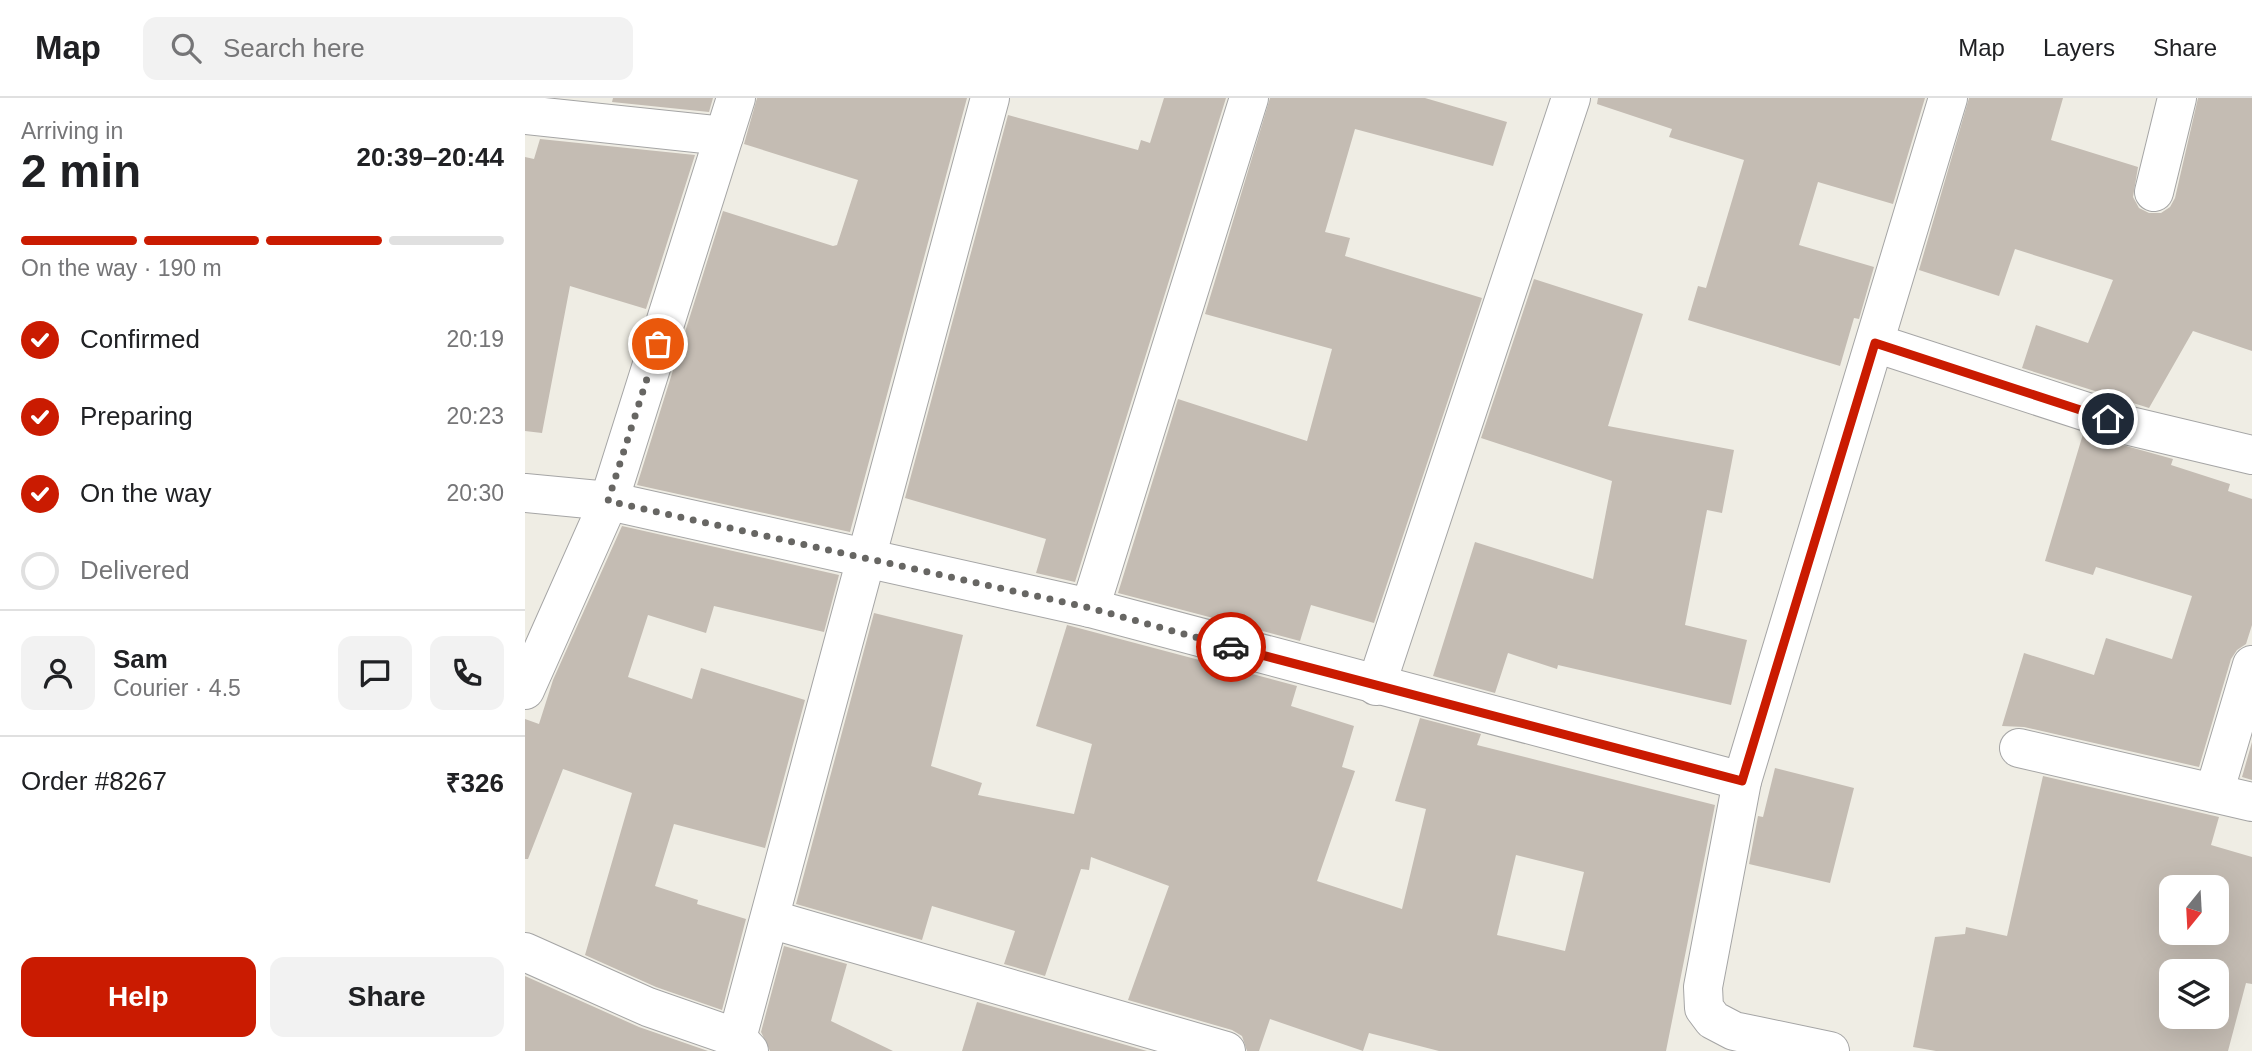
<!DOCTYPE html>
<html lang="en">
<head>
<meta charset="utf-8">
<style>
  :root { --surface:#fff; --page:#f2f2f2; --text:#202124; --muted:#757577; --line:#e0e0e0; --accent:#ca1b01 }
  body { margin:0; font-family:Arial,sans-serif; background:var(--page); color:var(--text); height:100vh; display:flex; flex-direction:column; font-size:26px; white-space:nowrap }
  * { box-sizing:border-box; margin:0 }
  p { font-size:23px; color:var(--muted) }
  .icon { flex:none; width:38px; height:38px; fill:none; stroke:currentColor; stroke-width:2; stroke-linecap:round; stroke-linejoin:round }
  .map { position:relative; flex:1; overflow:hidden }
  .side { display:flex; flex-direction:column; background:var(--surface); width:525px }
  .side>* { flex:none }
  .needle { width:46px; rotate:198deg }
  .buttons { position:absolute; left:1634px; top:777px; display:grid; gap:14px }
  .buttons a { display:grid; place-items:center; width:70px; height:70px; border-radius:14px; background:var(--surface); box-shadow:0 7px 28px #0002; font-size:35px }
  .pin { position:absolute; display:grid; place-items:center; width:60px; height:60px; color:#fff; margin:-30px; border:4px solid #fff; border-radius:50%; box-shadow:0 2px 7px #0007 }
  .courier { position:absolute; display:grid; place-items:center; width:70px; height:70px; margin:-35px; border:5px solid #ca1b01; border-radius:50%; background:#fff; color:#222; box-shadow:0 2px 9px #0007 }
  .head em { font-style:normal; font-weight:700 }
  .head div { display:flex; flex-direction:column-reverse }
  .head { display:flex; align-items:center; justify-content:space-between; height:119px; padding:0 21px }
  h1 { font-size:46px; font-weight:700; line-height:52px }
  .bar { display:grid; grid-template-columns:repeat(4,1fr); gap:10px 7px; align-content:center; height:84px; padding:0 21px }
  .bar i { height:9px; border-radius:5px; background:var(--line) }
  .bar .active { background:var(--accent) }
  .bar p { grid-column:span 4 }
  .line { display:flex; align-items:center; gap:18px; padding:0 21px; border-top:2px solid var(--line) }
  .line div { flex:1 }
  .round { display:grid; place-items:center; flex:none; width:74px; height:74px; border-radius:14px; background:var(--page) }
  ol { padding:0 21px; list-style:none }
  li { display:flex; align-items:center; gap:21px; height:77px }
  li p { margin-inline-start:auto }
  li .icon { padding:7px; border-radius:50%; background:var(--accent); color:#fff; stroke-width:4 }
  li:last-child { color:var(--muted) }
  li i { width:38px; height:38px; border:4px solid var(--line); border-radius:50% }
  .cta { display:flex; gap:14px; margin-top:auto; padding:14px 21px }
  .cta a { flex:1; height:80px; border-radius:14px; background:var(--accent); color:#fff; font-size:28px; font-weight:700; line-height:80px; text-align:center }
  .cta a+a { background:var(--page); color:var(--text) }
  header { display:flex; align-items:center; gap:42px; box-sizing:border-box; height:98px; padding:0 35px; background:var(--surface); border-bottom:2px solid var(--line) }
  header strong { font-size:33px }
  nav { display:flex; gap:38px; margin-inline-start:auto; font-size:24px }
  .search { width:490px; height:63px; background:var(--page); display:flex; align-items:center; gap:18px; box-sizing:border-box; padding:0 24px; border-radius:14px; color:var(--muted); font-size:26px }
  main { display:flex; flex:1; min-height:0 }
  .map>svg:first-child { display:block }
</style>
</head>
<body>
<header>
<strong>Map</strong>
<div class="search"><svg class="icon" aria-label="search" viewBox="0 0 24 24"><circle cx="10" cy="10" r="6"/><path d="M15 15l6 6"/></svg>Search here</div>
<nav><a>Map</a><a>Layers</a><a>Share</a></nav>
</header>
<main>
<section class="side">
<div class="head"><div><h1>2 min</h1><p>Arriving in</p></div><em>20:39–20:44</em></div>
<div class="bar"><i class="active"></i><i class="active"></i><i class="active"></i><i></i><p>On the way · 190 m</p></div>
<ol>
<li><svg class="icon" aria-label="check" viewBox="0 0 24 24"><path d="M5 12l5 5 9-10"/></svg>Confirmed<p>20:19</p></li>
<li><svg class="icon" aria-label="check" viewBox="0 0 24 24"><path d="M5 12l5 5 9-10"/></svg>Preparing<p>20:23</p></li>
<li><svg class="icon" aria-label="check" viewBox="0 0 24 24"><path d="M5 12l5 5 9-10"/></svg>On the way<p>20:30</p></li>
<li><i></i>Delivered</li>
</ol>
<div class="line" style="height:126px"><a class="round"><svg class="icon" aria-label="person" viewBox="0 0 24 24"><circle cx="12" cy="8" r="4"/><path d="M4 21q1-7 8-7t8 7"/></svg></a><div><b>Sam</b><p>Courier · 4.5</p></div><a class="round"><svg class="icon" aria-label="chat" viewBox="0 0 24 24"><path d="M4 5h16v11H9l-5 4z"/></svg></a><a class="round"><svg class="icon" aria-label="phone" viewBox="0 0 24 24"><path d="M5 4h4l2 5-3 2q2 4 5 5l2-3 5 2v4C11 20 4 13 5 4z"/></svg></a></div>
<div class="line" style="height:91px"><div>Order #8267</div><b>₹326</b></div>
<div class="cta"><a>Help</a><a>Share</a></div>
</section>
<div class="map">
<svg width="1727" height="953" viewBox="0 0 1727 953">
  <rect width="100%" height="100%" fill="#efede4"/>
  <g fill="#c4bcb3" fill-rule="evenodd">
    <polygon points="88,0 188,0 184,14 87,4"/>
    <polygon points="232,0 442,0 325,434 112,387 198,113 308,148 312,147 333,82 219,46"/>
    <polygon points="639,0 701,0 550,484 511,475 521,441 380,400 483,17 613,52 616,42 625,45"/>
    <polygon points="745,0 900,0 982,24 968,68 830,31 800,134 825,140 820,158 957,200 849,525 786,507 775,543 593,495 653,301 782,343 807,251 680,216"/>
    <polygon points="1073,0 1400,0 1368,106 1293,84 1274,147 1349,169 1334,221 1329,220 1315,268 1163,222 1173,188 1181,190 1219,62 1144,39 1147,31 1072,6"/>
    <polygon points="1444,0 1538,0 1526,42 1613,69 1608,99 1614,110 1624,115 1636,115 1645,109 1650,100 1673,0 1727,0 1727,253 1668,233 1624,310 1497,270 1511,227 1563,245 1588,182 1490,151 1474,198 1394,172"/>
    <polygon points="15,41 170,57 121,211 45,188 17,335 0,333 0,59 9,61"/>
    <polygon points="1009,181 1118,216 1083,328 1209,352 1197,415 1182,412 1160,527 1222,542 1206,607 1033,567 1032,571 983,555 970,595 908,578 950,444 1068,481 1087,383 956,340"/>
    <polygon points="1558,336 1648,361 1646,367 1705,386 1703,393 1727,401 1727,527 1721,546 1712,552 1706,561 1674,669 1499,629 1477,628 1499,555 1569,577 1581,540 1647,561 1667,498 1571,469 1568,477 1520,463"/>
    <polygon points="97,428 314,477 299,534 189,508 181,535 123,517 103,579 167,601 176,570 280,602 240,750 149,726 130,788 173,802 172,806 221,821 197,912 131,889 60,857 107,695 38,671 3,761 0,761 0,621 14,626 28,582"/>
    <path d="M349,515l89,22 -32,131 51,17 -4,12 96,19 18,-70 -56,-18 31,-101 230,61 -6,20 63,20 -12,41 13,4 -38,110 85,28 24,-100 -31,-8 25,-83 61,16 -4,11 238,60 -49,246h-227l-70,-18 -6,18 -93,-32 -11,32h-12l-5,-15 -10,-6 -104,-30 41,-114 -78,-29 -2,13 -8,-1 -36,107 -41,-12 11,-33 -83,-25 -10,34 -126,-36zM991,757l68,17 -19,79 -68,-16z"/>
    <polygon points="1727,644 1727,682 1717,679"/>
    <polygon points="1250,670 1329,690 1305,785 1224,766 1233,718 1238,719"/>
    <path d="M1518,678l176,41 -8,28 41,12v127l-6,-1 -18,68h-292l-23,-4 22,-110 30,-3 1,-7 41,9zM1647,789h45v46h-45zM1647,873h45v46h-45z"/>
    <polygon points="259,848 322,866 306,923 368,953 245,953 236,934"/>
    <polygon points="0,878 114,929 183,953 0,953"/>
    <polygon points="452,904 622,953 437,953"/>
  </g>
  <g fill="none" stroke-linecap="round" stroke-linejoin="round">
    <defs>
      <g id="street">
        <polyline points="724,0 565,510 1217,683"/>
        <polyline points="0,17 199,38"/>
        <polyline points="1629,94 1652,0"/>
        <polyline points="1350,245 1605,328 1727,357"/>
        <polyline points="0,395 84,403 565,510"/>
        <polyline points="851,588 1046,0"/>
        <polyline points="0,592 84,403 211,0"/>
        <polyline points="1494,650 1727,704"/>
        <polyline points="1689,695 1727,567"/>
        <polyline points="245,821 701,953"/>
        <polyline points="0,854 123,909 212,940 224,953"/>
        <polyline points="212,940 465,0"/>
        <polyline points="1305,953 1209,933 1188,922 1179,910 1178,889 1217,683 1423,0"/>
      </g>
    </defs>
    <use href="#street" stroke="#a5a5a5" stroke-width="40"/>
    <use href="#street" stroke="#fff" stroke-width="38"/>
  </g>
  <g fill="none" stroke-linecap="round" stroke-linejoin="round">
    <polyline stroke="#676663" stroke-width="7" stroke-dasharray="0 12.6" points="133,246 83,403 565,510 706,549"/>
    <polyline stroke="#ca1b01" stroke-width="9" points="706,549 1217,683 1350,245 1583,321"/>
  </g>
</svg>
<div class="buttons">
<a><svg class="needle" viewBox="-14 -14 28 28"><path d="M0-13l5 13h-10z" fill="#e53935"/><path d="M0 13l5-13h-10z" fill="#757577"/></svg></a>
<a><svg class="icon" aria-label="layers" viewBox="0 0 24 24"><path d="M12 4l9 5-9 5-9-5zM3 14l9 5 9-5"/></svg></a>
</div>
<div class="pin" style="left:133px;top:246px;background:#ea580c"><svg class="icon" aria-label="bag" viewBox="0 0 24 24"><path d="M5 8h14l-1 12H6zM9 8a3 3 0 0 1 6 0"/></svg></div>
<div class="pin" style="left:1583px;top:321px;background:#1f2937"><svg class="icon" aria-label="home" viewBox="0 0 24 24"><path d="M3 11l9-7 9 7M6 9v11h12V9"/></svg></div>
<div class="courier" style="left:706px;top:549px"><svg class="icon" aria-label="car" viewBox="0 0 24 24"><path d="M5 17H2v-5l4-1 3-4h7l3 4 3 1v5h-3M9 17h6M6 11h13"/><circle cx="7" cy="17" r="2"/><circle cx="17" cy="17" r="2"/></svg></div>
</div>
</main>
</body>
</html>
